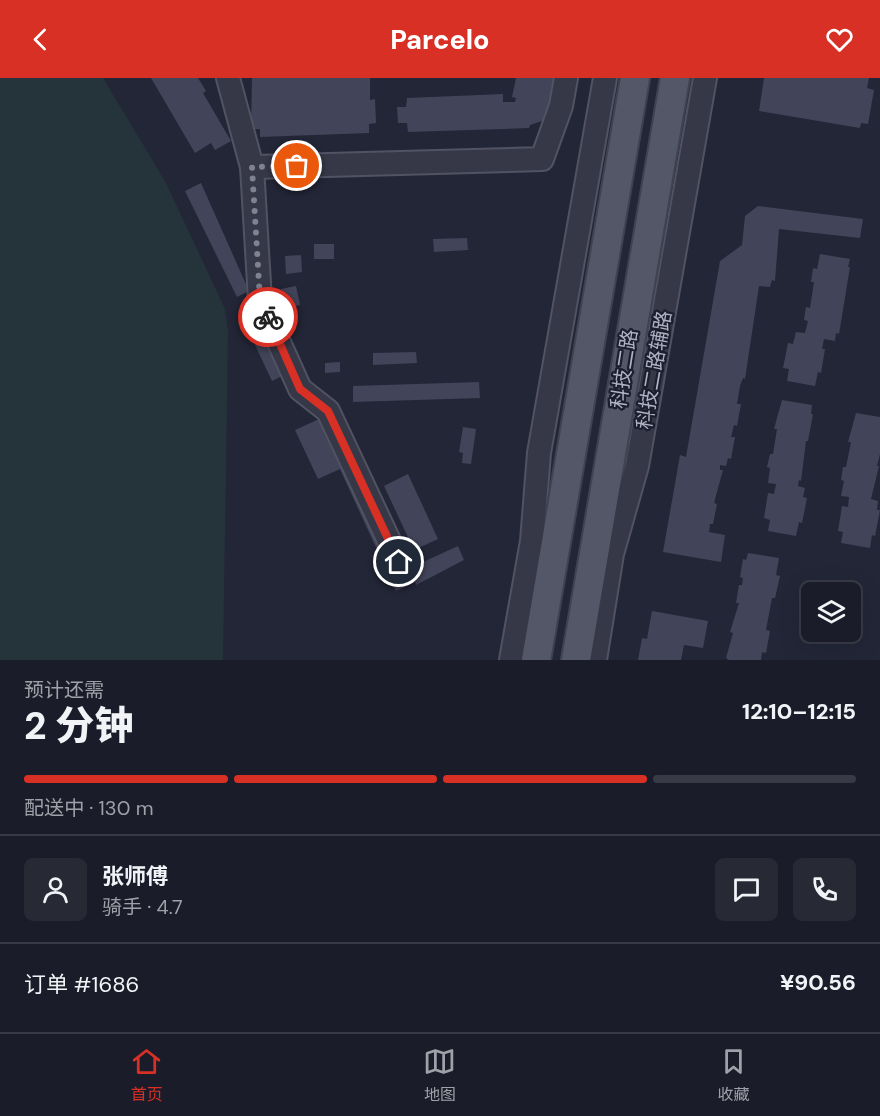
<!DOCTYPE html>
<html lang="zh">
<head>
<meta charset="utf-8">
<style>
  :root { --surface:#1a1c29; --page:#272935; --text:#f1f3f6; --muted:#9fa1a8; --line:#383a46; --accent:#d93025 }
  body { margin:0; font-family:"DM Sans","Noto Sans SC",sans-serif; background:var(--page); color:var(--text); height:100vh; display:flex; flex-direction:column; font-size:22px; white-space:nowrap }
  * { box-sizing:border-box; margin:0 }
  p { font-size:20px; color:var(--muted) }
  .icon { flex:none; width:33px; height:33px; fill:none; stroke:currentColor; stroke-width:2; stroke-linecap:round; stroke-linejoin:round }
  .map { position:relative; height:582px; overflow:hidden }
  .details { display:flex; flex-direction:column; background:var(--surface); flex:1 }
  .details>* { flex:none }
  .buttons { position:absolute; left:801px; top:504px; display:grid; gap:12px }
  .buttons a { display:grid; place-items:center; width:60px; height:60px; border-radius:9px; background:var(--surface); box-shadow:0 6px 24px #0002,0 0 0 2px var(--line); font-size:30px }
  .pin { position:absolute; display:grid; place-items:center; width:51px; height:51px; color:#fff; margin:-26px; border:3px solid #fff; border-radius:50%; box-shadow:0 2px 6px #0007 }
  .courier { position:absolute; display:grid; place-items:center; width:60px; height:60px; margin:-30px; border:4px solid #d93025; border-radius:50%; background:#fff; color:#222; box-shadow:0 2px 8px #0007 }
  .overview em { font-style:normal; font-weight:800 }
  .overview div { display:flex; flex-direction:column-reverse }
  .overview { display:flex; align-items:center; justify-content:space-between; height:102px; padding:0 24px }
  h1 { font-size:39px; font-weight:800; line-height:45px }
  .bar { display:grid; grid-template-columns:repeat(4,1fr); gap:9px 6px; align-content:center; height:72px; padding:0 24px }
  .bar i { height:8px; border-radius:4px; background:var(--line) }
  .bar .current { background:var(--accent) }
  .bar p { grid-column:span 4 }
  .line { display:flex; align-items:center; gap:15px; padding:0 24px; border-top:2px solid var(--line) }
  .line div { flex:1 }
  .round { display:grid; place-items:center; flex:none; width:63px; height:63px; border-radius:9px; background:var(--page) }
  header { display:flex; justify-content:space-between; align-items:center; height:78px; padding:0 24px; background:var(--accent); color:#fff; font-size:27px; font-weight:800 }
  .menu { display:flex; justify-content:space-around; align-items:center; height:84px; border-top:2px solid var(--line); background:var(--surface); font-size:16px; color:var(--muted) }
  .menu a { display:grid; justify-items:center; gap:3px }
  .menu .current { color:var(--accent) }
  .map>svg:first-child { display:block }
</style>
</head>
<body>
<header><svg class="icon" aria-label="back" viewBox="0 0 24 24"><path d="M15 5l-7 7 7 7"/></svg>Parcelo<svg class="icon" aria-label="heart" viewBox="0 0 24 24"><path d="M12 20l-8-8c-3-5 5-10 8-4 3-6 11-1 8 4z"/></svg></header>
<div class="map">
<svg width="880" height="582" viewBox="0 0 880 582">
  <rect width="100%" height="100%" fill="#232637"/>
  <polygon fill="#25333a" points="0,0 103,0 165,103 225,231 228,254 223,582 0,582"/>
  <g fill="#424459">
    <polygon points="151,0 198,0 206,13 203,15 231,63 215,72 211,65 195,75"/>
    <polygon points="252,0 370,0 370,22 375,21 376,45 369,46 369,55 260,59 260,51 251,51"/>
    <polygon points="516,0 562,0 545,42 530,47 529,50 408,54 407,45 398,45 397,29 406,29 407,20 503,16 503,24 515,24 516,20 512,19"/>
    <polygon points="764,0 869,0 867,10 874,12 868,46 861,45 860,50 759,33"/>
    <polygon points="201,105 249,213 237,219 185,113"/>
    <polygon points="758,128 863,141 860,160 779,151 775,203 772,202 770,209 759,208 745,301 743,300 740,308 737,326 741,326 737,348 734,347 731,359 735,359 731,381 728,380 726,388 720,387 720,392 723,392 714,425 717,426 713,446 710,446 709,454 725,457 721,484 663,474 680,377 686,379 720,183 742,167 745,138"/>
    <polygon points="467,160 468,172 434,174 433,161"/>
    <rect x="314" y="166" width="20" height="15"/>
    <polygon points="820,176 850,181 848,189 850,189 839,256 836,255 835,263 824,261 822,271 825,271 821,295 818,294 815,308 787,303 789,291 783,290 788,265 793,266 796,254 805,255 808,243 804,242 806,229 810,230 814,204 811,204 813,190 817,191"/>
    <polygon points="301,177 302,194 286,196 285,178"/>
    <polygon points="296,208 300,227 285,230 281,211"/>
    <polygon points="269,260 286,296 272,303 255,267"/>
    <polygon points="416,274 417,285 373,287 373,275"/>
    <polygon points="340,284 340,294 325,295 325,285"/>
    <polygon points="479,304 480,320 353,324 353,308"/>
    <polygon points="782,322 812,327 811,336 813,336 808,363 806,363 801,403 799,402 798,408 805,410 803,419 807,420 802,445 799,444 796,458 768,453 770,442 764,440 768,415 774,416 776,406 768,405 770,390 767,389 770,376 773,376 777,351 774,351"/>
    <polygon points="315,332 338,335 410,490 458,468 464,482 416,507 415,504 396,513 340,391 318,401 295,352 319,341"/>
    <polygon points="856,335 880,339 880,376 877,388 879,388 871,421 878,423 877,432 880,432 875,458 872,457 870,470 841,465 843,454 838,453 842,428 848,429 849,419 841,418 844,403 841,402 843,389 846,389 851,364 848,364"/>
    <polygon points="463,349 476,351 471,386 462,385 463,375 459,374"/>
    <polygon points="408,396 438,461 414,472 384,408"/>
    <polygon points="748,475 779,480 776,497 780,498 775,520 772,520 766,552 770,553 766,575 762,574 761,582 729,582 726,580 733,555 730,554 739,525 736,525 739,507 742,507 743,500 740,499 743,481 746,482"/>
    <polygon points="652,533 708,543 703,570 684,567 681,582 638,582 642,560 647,561"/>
  </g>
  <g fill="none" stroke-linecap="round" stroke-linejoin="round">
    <defs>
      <g id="minor">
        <polyline points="228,0 252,89 260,222 300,311 328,333 399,484"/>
        <polyline points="252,89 542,81 561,28 566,0"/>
        <polyline points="511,582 532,463 539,375 605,0"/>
        <polyline points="595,582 612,476 637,388 705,0"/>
      </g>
      <g id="major">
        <polyline points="536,582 635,0"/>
        <polyline points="576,582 675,0"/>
      </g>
    </defs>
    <use href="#minor" stroke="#515363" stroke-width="26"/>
    <use href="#major" stroke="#3f4251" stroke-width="32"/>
    <use href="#minor" stroke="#363848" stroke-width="22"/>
    <use href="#major" stroke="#545768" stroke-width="28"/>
  </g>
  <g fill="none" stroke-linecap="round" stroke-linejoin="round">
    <polyline stroke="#7f8293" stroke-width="6" stroke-dasharray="0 10.8" points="268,239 260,222 252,89 297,88"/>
    <polyline stroke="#d93025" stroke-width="8" points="268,239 300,311 328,333 399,484"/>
  </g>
  <g text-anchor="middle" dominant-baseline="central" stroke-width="4.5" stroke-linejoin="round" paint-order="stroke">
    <g font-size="20" fill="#b1b3c4" stroke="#1b1e2d">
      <text transform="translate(624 291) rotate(-81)">科技二路</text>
      <text transform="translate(654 292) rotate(-80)">科技二路辅路</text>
    </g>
  </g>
</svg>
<div class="buttons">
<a><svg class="icon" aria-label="layers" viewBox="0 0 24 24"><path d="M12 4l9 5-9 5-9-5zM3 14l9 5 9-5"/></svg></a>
</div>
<div class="pin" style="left:297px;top:88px;background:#ea580c"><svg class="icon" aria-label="bag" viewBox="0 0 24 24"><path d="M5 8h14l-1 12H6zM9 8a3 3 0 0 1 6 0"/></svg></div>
<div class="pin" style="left:399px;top:484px;background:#1f2937"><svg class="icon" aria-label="home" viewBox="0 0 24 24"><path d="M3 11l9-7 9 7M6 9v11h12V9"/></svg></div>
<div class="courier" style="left:268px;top:239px"><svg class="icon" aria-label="bike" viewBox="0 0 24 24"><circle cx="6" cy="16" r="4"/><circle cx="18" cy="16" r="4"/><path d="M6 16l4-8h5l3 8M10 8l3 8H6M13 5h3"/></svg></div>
</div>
<section class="details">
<div class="overview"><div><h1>2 分钟</h1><p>预计还需</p></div><em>12:10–12:15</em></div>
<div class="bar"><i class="current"></i><i class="current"></i><i class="current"></i><i></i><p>配送中 · 130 m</p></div>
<div class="line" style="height:108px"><a class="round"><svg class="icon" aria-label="person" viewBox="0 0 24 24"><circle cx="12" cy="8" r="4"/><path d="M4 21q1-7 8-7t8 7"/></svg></a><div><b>张师傅</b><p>骑手 · 4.7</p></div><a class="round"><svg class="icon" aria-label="chat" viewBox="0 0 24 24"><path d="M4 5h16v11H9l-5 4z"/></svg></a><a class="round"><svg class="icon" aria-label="phone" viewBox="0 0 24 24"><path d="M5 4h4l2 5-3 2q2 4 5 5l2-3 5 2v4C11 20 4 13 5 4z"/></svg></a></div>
<div class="line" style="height:78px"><div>订单 #1686</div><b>¥90.56</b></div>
</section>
<nav class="menu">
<a class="current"><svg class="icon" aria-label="home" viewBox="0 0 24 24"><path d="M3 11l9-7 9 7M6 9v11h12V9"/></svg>首页</a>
<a><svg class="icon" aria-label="map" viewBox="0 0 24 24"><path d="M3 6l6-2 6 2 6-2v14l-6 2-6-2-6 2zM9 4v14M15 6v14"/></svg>地图</a>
<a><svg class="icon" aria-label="saved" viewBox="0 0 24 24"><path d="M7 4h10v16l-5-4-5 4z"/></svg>收藏</a>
</nav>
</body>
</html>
